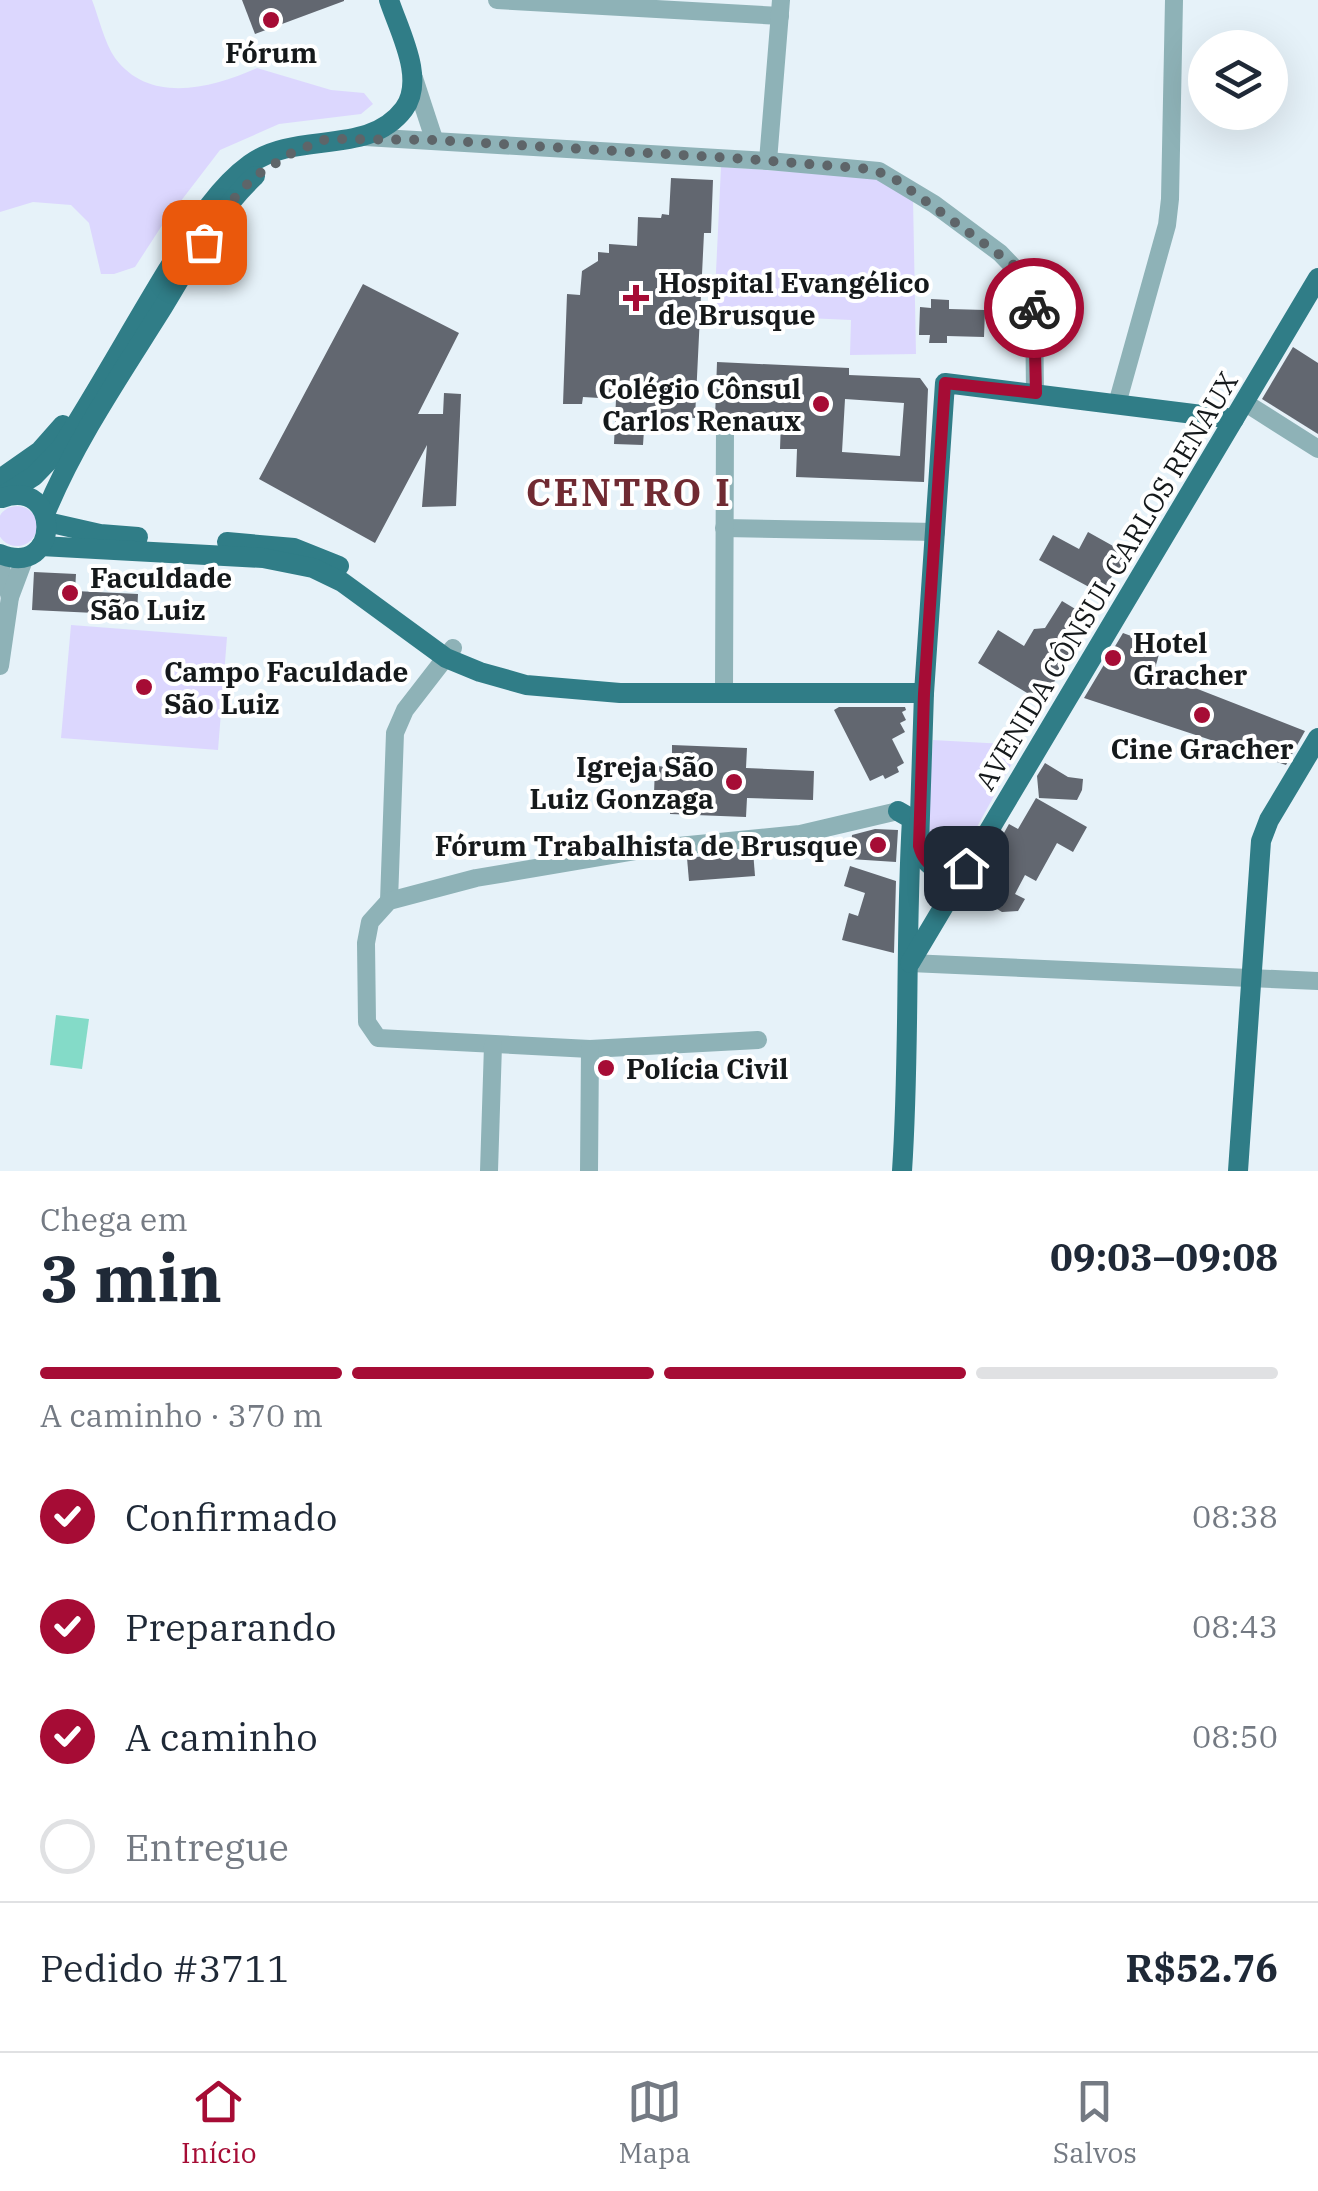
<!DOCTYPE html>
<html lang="pt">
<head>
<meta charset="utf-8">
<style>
  :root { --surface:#fff; --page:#f6f6f7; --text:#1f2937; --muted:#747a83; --line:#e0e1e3; --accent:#a60c35 }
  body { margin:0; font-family:"IBM Plex Serif",serif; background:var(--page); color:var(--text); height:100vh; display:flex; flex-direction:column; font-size:38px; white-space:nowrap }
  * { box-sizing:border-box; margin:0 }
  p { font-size:32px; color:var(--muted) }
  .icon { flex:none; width:55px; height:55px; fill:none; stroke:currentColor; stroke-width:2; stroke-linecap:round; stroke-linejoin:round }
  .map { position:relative; height:1171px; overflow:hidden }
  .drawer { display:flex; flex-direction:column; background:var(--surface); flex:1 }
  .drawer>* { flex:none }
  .controls { position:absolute; left:1188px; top:30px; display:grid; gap:20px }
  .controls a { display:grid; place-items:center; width:100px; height:100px; border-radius:50%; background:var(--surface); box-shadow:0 10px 40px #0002; font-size:50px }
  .pin { position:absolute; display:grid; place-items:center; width:85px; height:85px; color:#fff; margin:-42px; border-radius:20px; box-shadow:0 5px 15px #0006 }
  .courier { position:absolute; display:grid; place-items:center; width:100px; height:100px; margin:-50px; border:8px solid #a60c35; border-radius:50%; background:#fff; color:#222; box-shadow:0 2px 12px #0007 }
  .overview em { font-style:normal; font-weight:700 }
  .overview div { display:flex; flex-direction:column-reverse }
  .overview { display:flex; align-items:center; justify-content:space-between; height:170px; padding:0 40px }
  h1 { font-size:65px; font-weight:700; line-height:75px }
  .bar { display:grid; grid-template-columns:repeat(4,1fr); gap:15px 10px; align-content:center; height:120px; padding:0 40px }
  .bar i { height:12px; border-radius:8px; background:var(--line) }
  .bar .active { background:var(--accent) }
  .bar p { grid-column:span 4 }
  .line { display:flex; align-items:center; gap:25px; padding:0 40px; border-top:2px solid var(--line) }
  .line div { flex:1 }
  ol { padding:0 40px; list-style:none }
  li { display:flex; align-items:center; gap:30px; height:110px }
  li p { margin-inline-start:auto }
  li .icon { padding:10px; border-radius:50%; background:var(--accent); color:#fff; stroke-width:4 }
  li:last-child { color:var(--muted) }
  li i { width:55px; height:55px; border:5px solid var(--line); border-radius:50% }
  .menu { display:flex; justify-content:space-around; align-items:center; height:140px; border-top:2px solid var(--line); background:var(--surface); font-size:28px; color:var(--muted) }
  .menu a { display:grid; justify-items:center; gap:5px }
  .menu .active { color:var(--accent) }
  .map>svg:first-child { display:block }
</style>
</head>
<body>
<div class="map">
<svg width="1318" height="1171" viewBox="0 0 1318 1171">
  <rect width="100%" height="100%" fill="#e6f2f9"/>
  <g fill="#dcd7fe">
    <path d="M0,0h92c7,18 12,42 23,58 35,47 97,30 142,10l74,22 33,3 9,11 -12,10 -82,10 -59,26 -59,77 -26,40 -21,7h-13l-12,-51 -18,-18 -38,-3 -33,10z"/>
    <polygon points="721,167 872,177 913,198 916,354 850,355 851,320 714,314"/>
    <circle cx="17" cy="526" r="20"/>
    <polygon points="71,625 227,637 218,750 61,738"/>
    <polygon points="933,740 1022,745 955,867 931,857 925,845"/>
  </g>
  <polygon fill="#84dbc8" points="56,1015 89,1019 82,1069 50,1065"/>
  <g fill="#626770" fill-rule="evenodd">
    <polygon points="242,0 344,0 344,1 255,34"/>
    <polygon points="671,178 713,180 711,233 704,233 695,418 645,415 643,445 614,444 616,399 583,397 582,404 563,404 567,294 580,295 582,271 598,261 598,252 609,253 609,244 637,246 638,217 661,218 662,214 669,215"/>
    <polygon points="363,284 459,333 418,414 443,414 444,393 461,394 456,506 422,507 427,445 375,543 259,479"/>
    <polygon points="931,299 949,300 949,309 985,310 984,337 947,336 947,343 929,343 930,335 919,335 920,307 931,308"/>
    <polygon points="1293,347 1318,363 1318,434 1262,399"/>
    <path d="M717,362l132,6v7l71,3 8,11 -4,93 -128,-5 1,-28h-17l1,-28 -45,-1 -10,-6 -11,5zM845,399l59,4 -4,53 -58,-4z"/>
    <polygon points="1088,532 1131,556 1122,572 1116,569 1102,594 1039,560 1053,535 1079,549"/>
    <polygon points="34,572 76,574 75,591 138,594 137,615 32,610"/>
    <polygon points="1062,601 1092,619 1042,702 978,663 998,630 1024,646 1034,629 1045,628"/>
    <polygon points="1123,633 1161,647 1154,672 1305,731 1286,765 1084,698"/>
    <polygon points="839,707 905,707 906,710 902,712 906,720 900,723 905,732 892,739 904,763 897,767 899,772 885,779 883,775 870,781 834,710"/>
    <polygon points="672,745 747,748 746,768 814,771 813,800 747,798 746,817 670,814 671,795 654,794 655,766 672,767"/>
    <polygon points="1045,763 1068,777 1083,779 1082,790 1077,800 1039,798 1037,776"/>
    <polygon points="1036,798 1087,827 1073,852 1057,843 1036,881 1025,875 1015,894 1025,899 1018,911 1002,912 970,893 1009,824 1018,829"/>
    <polygon points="875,829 898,830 896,862 850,859 852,835"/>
    <polygon points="753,851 755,876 689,881 687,858"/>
    <polygon points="850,866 896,881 894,953 842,940 849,913 858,916 865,893 844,886"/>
  </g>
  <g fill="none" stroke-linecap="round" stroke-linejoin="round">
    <g stroke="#8eb2b7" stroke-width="18">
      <polyline points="497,0 780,16"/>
      <polyline points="414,78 434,139"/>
      <polyline points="365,137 768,161 879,171 934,204 1000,253 1025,279 1034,304 1035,393"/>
      <polyline points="768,161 781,0"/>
      <polyline points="1244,402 1318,449"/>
      <polyline points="1117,404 1167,225 1170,199 1174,0"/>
      <polyline points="724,528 936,532"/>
      <polyline points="0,565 10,597"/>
      <polyline points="0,666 10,597 25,557"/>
      <polyline points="724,693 725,426"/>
      <polyline points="389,901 395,733 405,710 453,648"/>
      <polyline points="910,963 1318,981"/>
      <polyline points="758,1040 590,1049 378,1038 367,1022 366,943 370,922 389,901 476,878 648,849 800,834 898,811"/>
      <polyline points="489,1171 493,1045"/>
      <polyline points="589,1171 590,1049"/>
    </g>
    <g stroke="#307d87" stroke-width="20">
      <polyline points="0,479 40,451 63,425"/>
      <path d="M0,498l34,-22 27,-28c37,-58 70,-118 106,-177 24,-38 46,-80 83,-107 47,-34 118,-7 154,-55 22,-30 -5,-78 -15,-109"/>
      <path d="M45,514c30,-73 76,-140 118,-207 27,-44 53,-95 92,-131"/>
      <polyline points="47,522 100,534 138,537"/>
      <polyline points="227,542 294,548 339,566"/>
      <polyline points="41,546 263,558 313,568 342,582 446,658 480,672 526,685 620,693 924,693"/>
      <path d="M0,554c61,25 62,-77 2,-56"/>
      <path d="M898,811l14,8c-7,117 -2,234 -10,352"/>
      <path d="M966,868c-21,9 -41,1 -47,-22l5,-153 21,-310 289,36"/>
      <polyline points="910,963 1318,278"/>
      <polyline points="1238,1171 1261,841 1269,820 1318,738"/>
    </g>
  </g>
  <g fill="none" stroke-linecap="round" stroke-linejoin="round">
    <polyline stroke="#5e6569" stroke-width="10" stroke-dasharray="0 18" points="204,242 230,203 254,177 290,154 323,140 336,139 434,140 747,159 869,169 891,176 1015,266 1025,279 1034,308"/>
    <path stroke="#a60c35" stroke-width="12" d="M966,868c-21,8 -41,1 -47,-22l5,-152 21,-311 91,10 -2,-85"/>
  </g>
  <g fill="#a60c35" stroke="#fff" stroke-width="4">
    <circle cx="271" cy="20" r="10"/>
    <path d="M631 283h10v10h10v10h-10v10h-10v-10h-10v-10h10z"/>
    <circle cx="821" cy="404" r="10"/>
    <circle cx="70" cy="593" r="10"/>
    <circle cx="1113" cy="658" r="10"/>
    <circle cx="144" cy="687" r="10"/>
    <circle cx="1202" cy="715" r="10"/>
    <circle cx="734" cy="782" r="10"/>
    <circle cx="878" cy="845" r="10"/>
    <circle cx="606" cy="1068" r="10"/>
  </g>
  <g text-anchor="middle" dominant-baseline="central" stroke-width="8" stroke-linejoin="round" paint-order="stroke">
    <g font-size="28" font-weight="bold" fill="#15191b" stroke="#fff" text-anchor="start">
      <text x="271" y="52" text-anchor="middle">Fórum</text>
      <text x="658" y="282">Hospital Evangélico<tspan x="658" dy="32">de Brusque</tspan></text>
      <text x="801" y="388" text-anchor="end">Colégio Cônsul<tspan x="801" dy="32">Carlos Renaux</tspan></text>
      <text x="90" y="577">Faculdade<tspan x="90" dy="32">São Luiz</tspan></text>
      <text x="1133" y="642">Hotel<tspan x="1133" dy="32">Gracher</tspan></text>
      <text x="164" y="671">Campo Faculdade<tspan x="164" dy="32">São Luiz</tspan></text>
      <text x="1202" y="748" text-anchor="middle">Cine Gracher</text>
      <text x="714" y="766" text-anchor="end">Igreja São<tspan x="714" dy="32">Luiz Gonzaga</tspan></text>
      <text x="858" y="845" text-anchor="end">Fórum Trabalhista de Brusque</text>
      <text x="626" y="1068">Polícia Civil</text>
    </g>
    <g font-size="28" fill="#15191b" stroke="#fff">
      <text transform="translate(1106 581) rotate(-59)">AVENIDA CÔNSUL CARLOS RENAUX</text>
    </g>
    <g font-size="38" font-weight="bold" letter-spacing="2.5" fill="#702a32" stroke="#fff">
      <text x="629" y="491">CENTRO I</text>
    </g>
  </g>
</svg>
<div class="controls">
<a><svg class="icon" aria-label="layers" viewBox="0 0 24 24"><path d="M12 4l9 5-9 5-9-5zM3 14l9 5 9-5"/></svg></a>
</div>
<div class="pin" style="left:204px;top:242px;background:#ea580c"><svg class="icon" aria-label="bag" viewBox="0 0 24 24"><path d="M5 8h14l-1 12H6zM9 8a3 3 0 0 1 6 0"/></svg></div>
<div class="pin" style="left:966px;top:868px;background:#1f2937"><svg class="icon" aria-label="home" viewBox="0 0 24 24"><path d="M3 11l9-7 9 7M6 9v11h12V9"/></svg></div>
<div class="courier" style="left:1034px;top:308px"><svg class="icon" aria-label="bike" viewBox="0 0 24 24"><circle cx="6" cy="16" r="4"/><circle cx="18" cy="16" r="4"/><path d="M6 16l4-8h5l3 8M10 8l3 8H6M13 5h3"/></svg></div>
</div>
<section class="drawer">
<div class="overview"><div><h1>3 min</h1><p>Chega em</p></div><em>09:03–09:08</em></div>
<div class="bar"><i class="active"></i><i class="active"></i><i class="active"></i><i></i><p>A caminho · 370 m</p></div>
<ol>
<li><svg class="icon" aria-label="check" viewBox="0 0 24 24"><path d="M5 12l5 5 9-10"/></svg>Confirmado<p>08:38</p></li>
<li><svg class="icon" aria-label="check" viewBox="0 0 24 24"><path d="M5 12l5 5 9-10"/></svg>Preparando<p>08:43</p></li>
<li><svg class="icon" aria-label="check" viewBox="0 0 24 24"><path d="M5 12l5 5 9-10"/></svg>A caminho<p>08:50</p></li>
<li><i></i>Entregue</li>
</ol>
<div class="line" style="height:130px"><div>Pedido #3711</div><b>R$52.76</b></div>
</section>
<nav class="menu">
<a class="active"><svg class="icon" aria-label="home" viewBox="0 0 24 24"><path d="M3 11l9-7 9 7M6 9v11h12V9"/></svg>Início</a>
<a><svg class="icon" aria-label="map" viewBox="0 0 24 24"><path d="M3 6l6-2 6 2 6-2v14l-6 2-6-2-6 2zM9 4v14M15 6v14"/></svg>Mapa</a>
<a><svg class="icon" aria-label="saved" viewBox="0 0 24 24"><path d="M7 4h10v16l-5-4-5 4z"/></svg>Salvos</a>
</nav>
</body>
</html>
